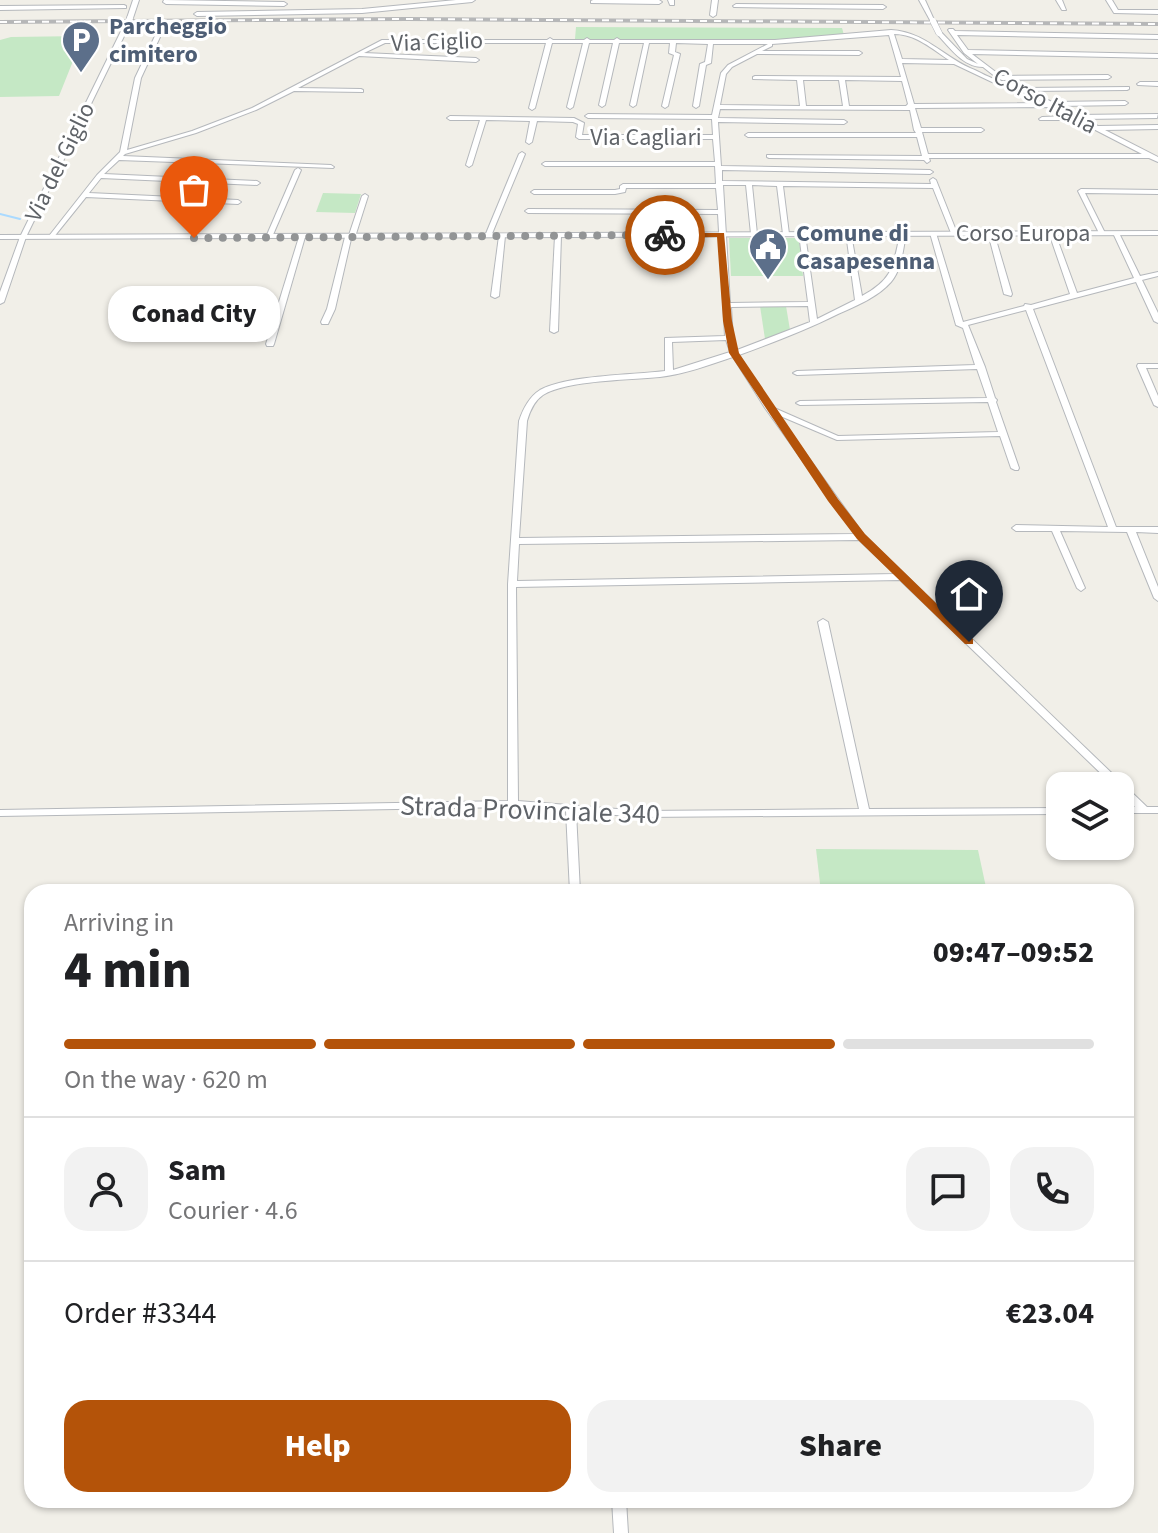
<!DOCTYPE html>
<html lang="en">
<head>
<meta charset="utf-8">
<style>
  :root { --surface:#fff; --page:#f2f2f2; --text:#202124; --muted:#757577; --line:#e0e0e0; --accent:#b45309 }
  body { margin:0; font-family:"Source Sans 3",sans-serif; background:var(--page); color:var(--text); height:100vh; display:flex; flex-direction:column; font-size:30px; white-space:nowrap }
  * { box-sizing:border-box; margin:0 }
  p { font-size:26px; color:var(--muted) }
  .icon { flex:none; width:44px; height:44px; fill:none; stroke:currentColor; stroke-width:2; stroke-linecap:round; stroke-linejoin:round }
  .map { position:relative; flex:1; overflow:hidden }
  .drawer { position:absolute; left:24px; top:884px; width:1110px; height:624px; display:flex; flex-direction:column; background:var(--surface); border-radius:24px; box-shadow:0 2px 6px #0004 }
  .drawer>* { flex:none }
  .buttons { position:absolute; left:1046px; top:772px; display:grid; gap:16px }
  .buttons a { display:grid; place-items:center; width:88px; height:88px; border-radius:16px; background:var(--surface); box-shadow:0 2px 6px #0004; font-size:40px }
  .pin { position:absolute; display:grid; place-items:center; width:68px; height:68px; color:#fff; margin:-82px -34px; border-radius:50% 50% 50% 0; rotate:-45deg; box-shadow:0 0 8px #0007 }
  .pin .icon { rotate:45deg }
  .courier { position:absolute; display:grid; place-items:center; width:80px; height:80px; margin:-40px; border:6px solid #b45309; border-radius:50%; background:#fff; color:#222; box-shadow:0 2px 10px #0007 }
  .bubble { position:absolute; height:56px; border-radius:24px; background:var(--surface); box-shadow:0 2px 6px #0004; font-size:26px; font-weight:800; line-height:56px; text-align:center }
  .headline em { font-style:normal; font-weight:800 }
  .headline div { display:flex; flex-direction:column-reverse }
  .headline { display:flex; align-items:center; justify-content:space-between; height:136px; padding:0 40px }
  h1 { font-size:52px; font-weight:800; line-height:60px }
  .bar { display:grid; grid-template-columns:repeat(4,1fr); gap:12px 8px; align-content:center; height:96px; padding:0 40px }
  .bar i { height:10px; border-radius:6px; background:var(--line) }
  .bar .active { background:var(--accent) }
  .bar p { grid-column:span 4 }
  .line { display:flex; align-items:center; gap:20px; padding:0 40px; border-top:2px solid var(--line) }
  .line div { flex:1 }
  .round { display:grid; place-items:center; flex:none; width:84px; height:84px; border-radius:24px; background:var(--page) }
  .button { display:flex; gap:16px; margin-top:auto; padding:16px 40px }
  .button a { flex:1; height:92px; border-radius:24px; background:var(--accent); color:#fff; font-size:32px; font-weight:800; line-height:92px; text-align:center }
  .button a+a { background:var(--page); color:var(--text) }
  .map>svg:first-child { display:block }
</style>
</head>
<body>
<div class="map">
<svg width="1158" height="1533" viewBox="0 0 1158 1533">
  <rect width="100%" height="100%" fill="#f1efe8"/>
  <g fill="#c5e8c5">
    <polygon points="576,27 842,28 844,35 779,41 575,39"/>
    <polygon points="83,36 59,96 0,97 0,40 11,37"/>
    <polygon points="323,193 361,194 355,213 316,212"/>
    <polygon points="729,238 799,238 803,276 731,276"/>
    <polygon points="760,306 786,306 790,330 765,339"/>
    <polygon points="816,849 978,850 987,892 821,892"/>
  </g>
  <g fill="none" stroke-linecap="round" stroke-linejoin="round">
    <polyline stroke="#aadaff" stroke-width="2" points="0,214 20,219"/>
    <defs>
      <g id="minor">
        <polygon points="133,0 139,0 133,18 130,20 127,18"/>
        <polygon points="164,0 284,2 287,4 284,6 166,4 163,2"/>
        <polygon points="456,0 475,0 472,2 362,13 197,16 194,14 197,12 362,9"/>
        <polygon points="593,0 659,0 662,2 659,4 591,3 591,1"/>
        <polygon points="668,0 674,0 674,5 670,5"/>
        <polygon points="712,0 718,0 716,15 713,17 710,15"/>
        <polygon points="919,0 925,0 935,22 931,22"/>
        <polygon points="1056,0 1062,0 1066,10 1062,10"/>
        <polygon points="1106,0 1112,0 1118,10 1158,10 1158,14 1114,13"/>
        <polygon points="736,4 883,5 886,7 883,9 734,7 733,6"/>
        <polygon points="124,5 126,6 126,8 0,10 0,6"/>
        <polygon points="125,23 130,24 26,237 4,302 0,304 0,292 20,237"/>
        <path d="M949,29h4l2,2 203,4v4l-201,-4 11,15 190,4v4l-186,-4 29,22 107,-1 3,2 -3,2 -106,1 -5,-2 -14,-11c-20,0 -33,-19 -46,-33v-2h4l26,27 11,5 -14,-11 -16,-23z"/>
        <path d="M891,30c34,2 50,25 79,38 10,4 19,10 30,13 9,2 15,2 23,7l106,-1v2l-2,1 -98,1 23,11 73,-1 3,2 -3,2 -67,1 19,9 81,-1 -1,4 -74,1 15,7 60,-1v4l-53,1 53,27v5l-9,-4h-220l1,3 -3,2 -3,-3 -155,-2 -2,-1v-2l155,1 -5,-19h-169l-3,-2 3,-2h168l-2,-3 -4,-20 -190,-1 -2,9 126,2 3,2 -3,2 -126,-2 3,44 209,4 3,2 -3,2 -208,-4v11l209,3 -1,-4 3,-2 3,2 21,53 -3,2 -3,-2 -18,-45 -150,-2 6,48 -3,2 -3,-2 -6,-48 -25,-1 5,49 -3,2 -3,-2 -5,-49h-23l7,118 78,-1 -9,-68 3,-2 3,2 12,85 38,-19 -9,-67 5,1 11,62c31,-17 31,-29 38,-62l3,-2 3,2c-3,15 -4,35 -15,48 -13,15 -35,24 -53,32 -32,16 -66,29 -99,41l33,52 66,29 160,-4 -10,-30 -188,3 -4,-2 4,-2 187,-3 -10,-29 -180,6 -4,-2 4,-2 178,-6 -12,-37 -7,-3 -26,-92 1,-1 5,1 27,89 61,-16 1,-2 6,1 39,-11 -21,-61 1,-1 5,1 22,60 57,-15 -21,-45 1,-1 5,1 21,43 18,-4v4l-16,4 16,33v10l-4,-2 -18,-39 -103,27 83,218h42v6l-22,-1 22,55v14l-4,-3 -27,-66 -67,-1 25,57 -4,3 -4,-3 -25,-57h-36l-4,-3 4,-3 92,2 -82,-217 -58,15 17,42 10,31 2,2 -1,2 23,66 -1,2h-3l-4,-2 -11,-32 -163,4 -59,-25 86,120 283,272h11v6h-38v-6h15l-15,-15v-6h-6l-214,-206 -384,7 2,214 124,10 217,-2 -41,-187 5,-3 5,3 41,187 191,-1v6l-418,3 -66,-5 4,80h-10l-4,-81 -53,-4 -513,9v-6l508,-9v-217l11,-163c4,-12 10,-24 21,-31 28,-15 92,-15 125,-19v-33l60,-2 -7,-122 -190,-1 -3,-2 3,-2 190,1 -2,-22h-90l-1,4 -10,2h-81l-3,-2 3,-2h81l5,-1v-3l3,-2h93l-1,-18h-170l-3,-2 3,-2h170l-2,-23h-134l-3,-2 2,-13 -5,-2 -36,-1 -5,21 -3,2 -3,-2 4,-21 -44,-1 -14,45 -3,2 -3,-2 14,-45h-30l-3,-2 3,-2 124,2 10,5 -2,12h131l-1,-16 -124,-1 -3,-2 3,-2 124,1 9,-42 7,-8 40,-21h-55l-2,19 -5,2 -7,41 -3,2 -3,-2 7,-42 5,-2 3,-18 -32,-1 -1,9 5,2 -12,52 -3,2 -3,-2 12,-51 -5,-2 1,-10h-21l-13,62 -3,2 -3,-2 14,-62h-25l-14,62 -3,2 -3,-2 14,-62h-24l-16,64 -3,2 -3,-2 16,-64h-31l-17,65 -3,2 -3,-2 17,-65h-161l-21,10 112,5 3,2 -3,2 -117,-6 -61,32 63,1 2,1v2l-69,-1 -38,19 -60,23 -71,21 -2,2 208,9 3,2 -1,1 -214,-8 -15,14 153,7 3,2 -3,2 -156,-7 -12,15 149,7 3,2 -3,2 -152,-7 -33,41h-4v-2l48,-61 23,-23 15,-74 20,-42 5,1 -19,41 -14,72 65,-19 60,-23 130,-68h165l3,-2 3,2h31l3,-2 3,2h24l3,-2 3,2h155zM894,34c22,0 38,15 55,26l-47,-1zM889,35l12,42 -146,-1 -2,1v2l44,1 3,26 -80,-1 6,-31 6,-7 25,-13 102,1 3,-2 -3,-2h-97l10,-5v-2zM902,63l52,1 38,18 23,6 29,15 -130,1zM803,80h36l4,26h-37zM845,80l57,1 6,23 -2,2h-57zM1051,107l19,9 -28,1 -3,2 1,1h36l66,34h-214l-6,-22h59l3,-2 -3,-2h-60l-6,-20zM808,306l2,16 -73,28 -4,-12 -2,-31zM726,340l4,12 -57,18 -1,-28zM733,357l32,51 90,126 -336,4 8,-117c3,-10 7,-20 16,-26 24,-15 88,-15 117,-18 25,-3 49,-12 73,-20zM859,540l36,34 -378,7 2,-37z"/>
        <polygon points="1140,82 1158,82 1158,86 1138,85 1137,84"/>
        <polygon points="522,152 525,154 491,236 486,237 485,236 519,154"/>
        <polygon points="298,168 301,170 272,237 267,238 266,237 295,170"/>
        <polygon points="1081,189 1158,190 1158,194 1085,193 1105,233 1102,235 1099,233 1078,191"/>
        <polygon points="365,194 368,196 355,237 351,239 335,309 328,324 322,324 321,322 327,309 345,237 349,235 362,196"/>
        <polygon points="991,231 994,233 1012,294 1011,296 1004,294 988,233"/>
        <polygon points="502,234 505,236 499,296 495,298 491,296 499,236"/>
        <polygon points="558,234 561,236 558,331 554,333 550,331 555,236"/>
        <polygon points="302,235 305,237 274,344 273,346 267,346 266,344 299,237"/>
        <polygon points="1138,364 1158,364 1158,368 1146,368 1158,396 1158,407 1154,405 1137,366"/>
        <polygon points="612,1500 626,1500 628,1533 614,1533"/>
      </g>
      <polygon id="tertiary" points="1158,231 1158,235 0,239 0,235"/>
    </defs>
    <use href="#minor" stroke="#b5b8bc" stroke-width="2"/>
    <use href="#tertiary" stroke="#b5b8bc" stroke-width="2"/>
    <use href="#minor" fill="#fff" fill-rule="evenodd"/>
    <use href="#tertiary" fill="#fff" fill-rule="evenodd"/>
    <defs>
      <polyline id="rail" points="0,22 406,19 1158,24"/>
    </defs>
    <use href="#rail" stroke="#b6b7b8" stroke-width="4"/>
    <use href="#rail" stroke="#fff" stroke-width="2" stroke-dasharray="7" stroke-linecap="butt"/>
    <defs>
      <g id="minor-bridge">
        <polyline points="933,21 939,33"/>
        <polyline points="127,24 130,18"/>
      </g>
    </defs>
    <use href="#minor-bridge" stroke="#b5b8bc" stroke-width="7" stroke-linecap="butt"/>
    <use href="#minor-bridge" stroke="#fff" stroke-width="6"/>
  </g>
  <polygon fill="#b45309" points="662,233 724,233 732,321 739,353 838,499 865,534 973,639 973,644 965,644 857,539 828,501 729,353 723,321 717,237 665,238"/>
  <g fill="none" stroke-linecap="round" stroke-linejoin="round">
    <polyline stroke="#929495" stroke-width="8" stroke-dasharray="0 14.4" points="194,238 665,235"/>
  </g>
  <defs>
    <symbol id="parking-pin" viewBox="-11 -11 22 30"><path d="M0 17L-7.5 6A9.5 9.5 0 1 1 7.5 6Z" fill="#5c6f8a" stroke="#fff"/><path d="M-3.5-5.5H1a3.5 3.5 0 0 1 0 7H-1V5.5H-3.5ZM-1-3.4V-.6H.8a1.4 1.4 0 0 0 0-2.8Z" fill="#fff"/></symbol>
    <symbol id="civic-pin" viewBox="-11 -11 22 30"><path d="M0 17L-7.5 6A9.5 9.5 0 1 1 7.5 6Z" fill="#5c6f8a" stroke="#fff"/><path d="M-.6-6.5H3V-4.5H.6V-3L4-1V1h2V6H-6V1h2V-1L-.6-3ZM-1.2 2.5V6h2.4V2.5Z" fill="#fff"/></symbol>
  </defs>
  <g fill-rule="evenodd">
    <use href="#parking-pin" x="59" y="18" width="44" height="60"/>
    <use href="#civic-pin" x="746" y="225" width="44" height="60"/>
  </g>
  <g text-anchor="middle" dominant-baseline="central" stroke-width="6" stroke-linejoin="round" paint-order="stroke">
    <g font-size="24" font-weight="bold" fill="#4e5e75" stroke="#fff" text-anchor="start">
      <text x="109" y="26">Parcheggio<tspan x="109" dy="28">cimitero</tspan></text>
      <text x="796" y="233">Comune di<tspan x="796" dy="28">Casapesenna</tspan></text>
    </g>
    <g font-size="24" fill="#5f6368" stroke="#fff">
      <text transform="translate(437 42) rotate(-2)">Via Ciglio</text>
      <text transform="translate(1045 101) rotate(28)">Corso Italia</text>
      <text x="646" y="137">Via Cagliari</text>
      <text transform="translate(60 162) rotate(-64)">Via del Giglio</text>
      <text x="1023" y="233">Corso Europa</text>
    </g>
    <g font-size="28" fill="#5f6368" stroke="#fff">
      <text transform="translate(530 810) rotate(2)">Strada Provinciale 340</text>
    </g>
  </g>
</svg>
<div class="buttons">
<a><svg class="icon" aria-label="layers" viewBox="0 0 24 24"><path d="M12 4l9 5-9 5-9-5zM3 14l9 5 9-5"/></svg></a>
</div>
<div class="pin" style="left:194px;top:238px;background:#ea580c"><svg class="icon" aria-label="bag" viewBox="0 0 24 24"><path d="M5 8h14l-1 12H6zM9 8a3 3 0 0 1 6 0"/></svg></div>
<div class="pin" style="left:969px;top:642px;background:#1f2937"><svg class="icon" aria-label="home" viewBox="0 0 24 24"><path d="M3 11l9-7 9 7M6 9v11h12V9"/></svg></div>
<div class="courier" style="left:665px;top:235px"><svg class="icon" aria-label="bike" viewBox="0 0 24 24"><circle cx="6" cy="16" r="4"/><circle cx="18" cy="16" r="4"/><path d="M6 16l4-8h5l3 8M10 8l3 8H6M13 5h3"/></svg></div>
<div class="bubble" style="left:108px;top:286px;width:172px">Conad City</div>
<section class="drawer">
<div class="headline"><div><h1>4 min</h1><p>Arriving in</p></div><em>09:47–09:52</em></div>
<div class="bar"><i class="active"></i><i class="active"></i><i class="active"></i><i></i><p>On the way · 620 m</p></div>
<div class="line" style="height:144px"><a class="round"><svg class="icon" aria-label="person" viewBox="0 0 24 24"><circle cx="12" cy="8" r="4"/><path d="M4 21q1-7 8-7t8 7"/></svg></a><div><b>Sam</b><p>Courier · 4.6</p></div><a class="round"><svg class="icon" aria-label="chat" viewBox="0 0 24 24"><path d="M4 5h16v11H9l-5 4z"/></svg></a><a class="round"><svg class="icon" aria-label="phone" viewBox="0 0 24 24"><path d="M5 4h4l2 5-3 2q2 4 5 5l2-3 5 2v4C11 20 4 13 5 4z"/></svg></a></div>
<div class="line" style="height:104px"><div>Order #3344</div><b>€23.04</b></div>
<div class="button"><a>Help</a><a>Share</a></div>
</section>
</div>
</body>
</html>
